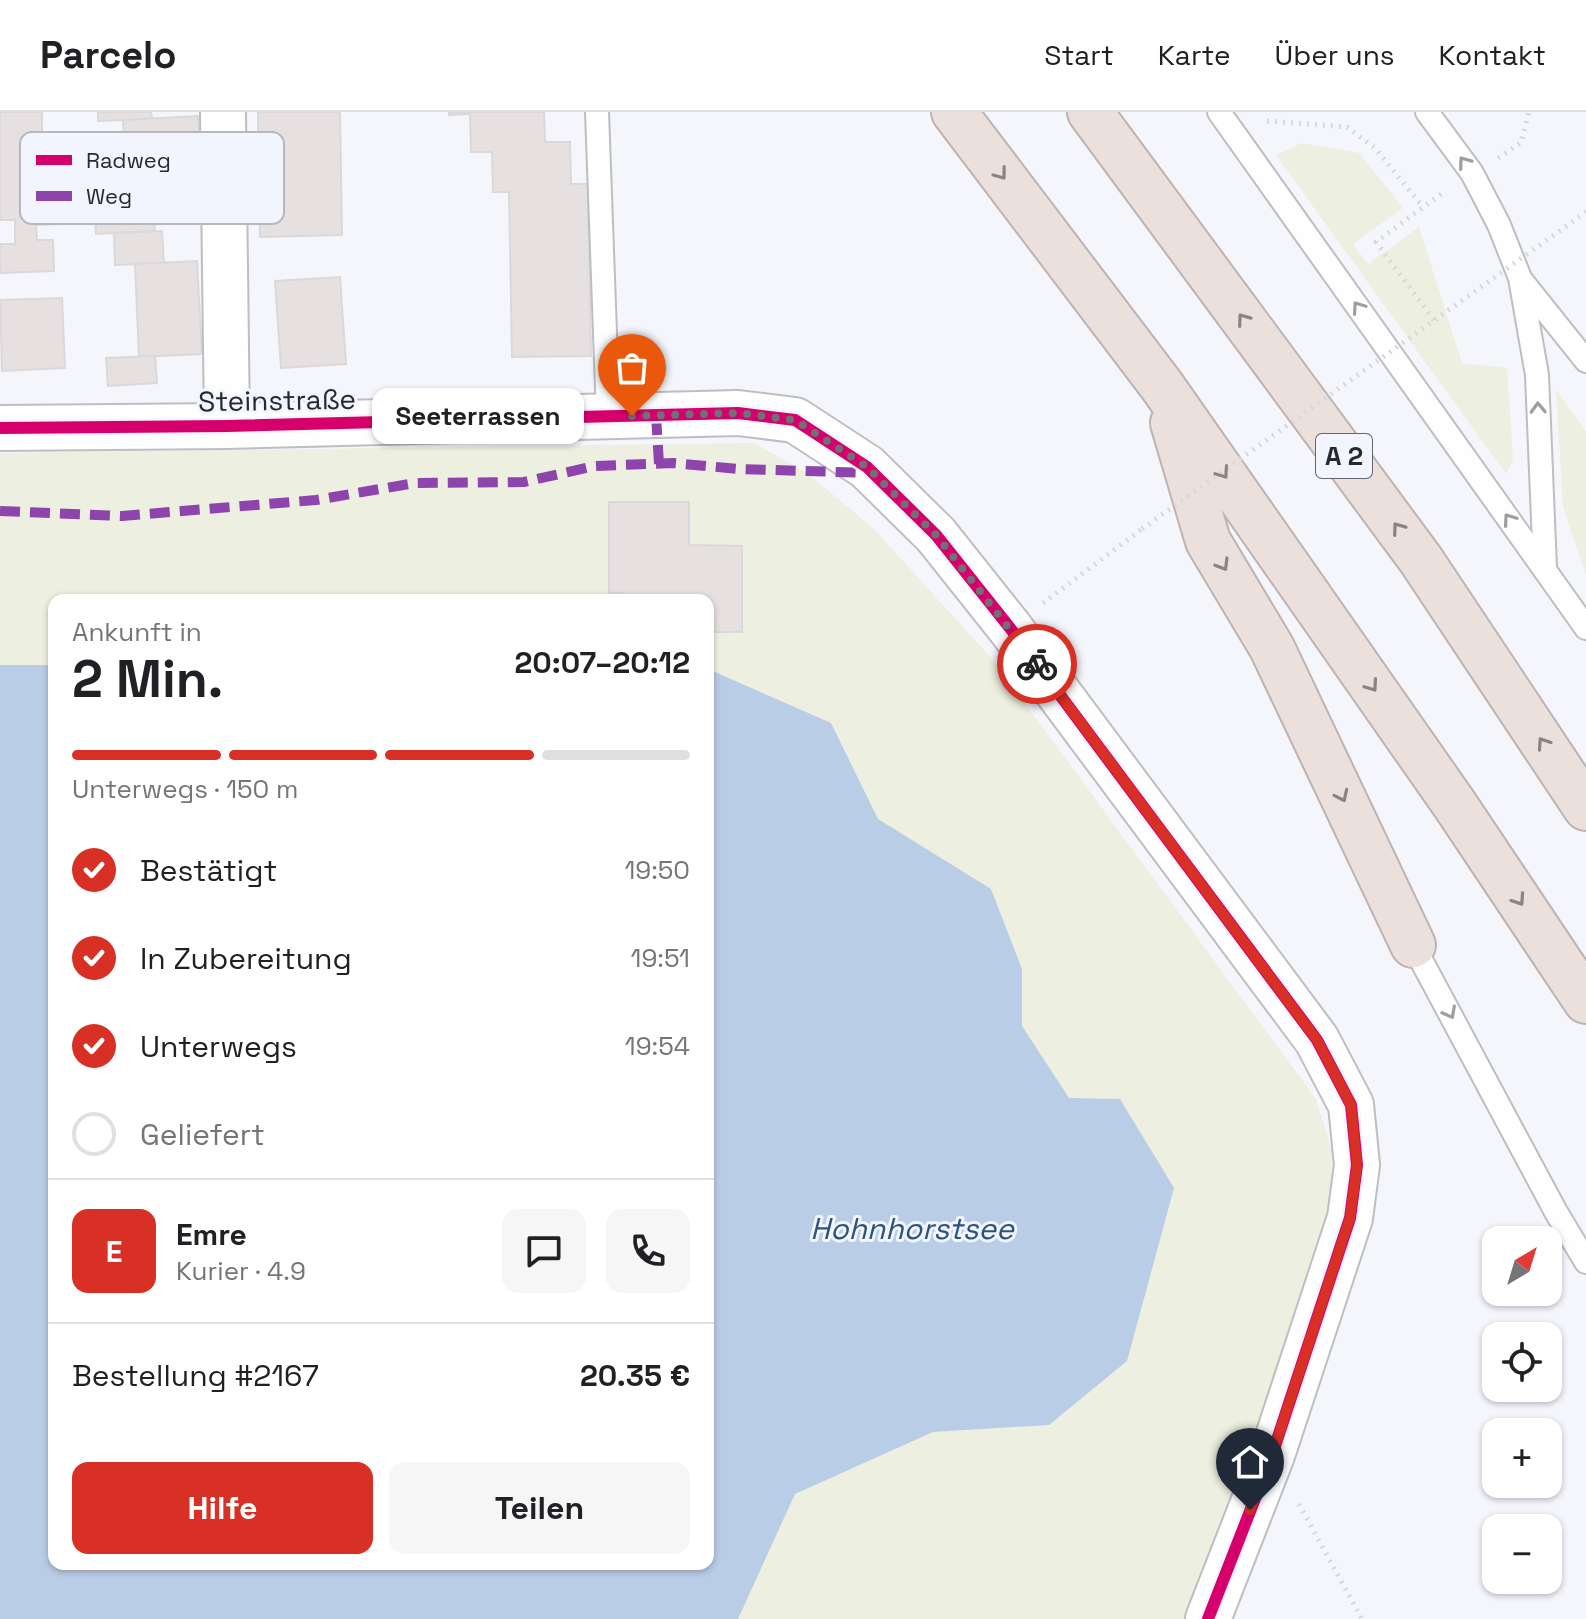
<!DOCTYPE html>
<html lang="de">
<head>
<meta charset="utf-8">
<style>
  :root { --surface:#fff; --page:#f6f6f6; --text:#202124; --muted:#757577; --line:#e0e0e0; --accent:#d93025 }
  body { margin:0; font-family:"Space Grotesk",sans-serif; background:var(--page); color:var(--text); height:100vh; display:flex; flex-direction:column; font-size:30px; white-space:nowrap }
  * { box-sizing:border-box; margin:0 }
  p { font-size:26px; color:var(--muted) }
  .icon { flex:none; width:44px; height:44px; fill:none; stroke:currentColor; stroke-width:2; stroke-linecap:round; stroke-linejoin:round }
  .map { position:relative; flex:1; overflow:hidden }
  .sheet { position:absolute; left:48px; top:482px; width:666px; height:976px; display:flex; flex-direction:column; background:var(--surface); border-radius:16px; box-shadow:0 2px 6px #0004 }
  .sheet>* { flex:none }
  .needle { width:52px; rotate:38deg }
  .fabs { position:absolute; left:1482px; top:1114px; display:grid; gap:16px }
  .fabs a { display:grid; place-items:center; width:80px; height:80px; border-radius:16px; background:var(--surface); box-shadow:0 2px 6px #0004; font-size:40px }
  .pin { position:absolute; display:grid; place-items:center; width:68px; height:68px; color:#fff; margin:-82px -34px; border-radius:50% 50% 50% 0; rotate:-45deg; box-shadow:0 0 8px #0007 }
  .pin .icon { rotate:45deg }
  .courier { position:absolute; display:grid; place-items:center; width:80px; height:80px; margin:-40px; border:6px solid #d93025; border-radius:50%; background:#fff; color:#222; box-shadow:0 2px 10px #0007 }
  .bubble { position:absolute; height:56px; border-radius:16px; background:var(--surface); box-shadow:0 2px 6px #0004; font-size:26px; font-weight:600; line-height:56px; text-align:center }
  .summary em { font-style:normal; font-weight:600 }
  .summary div { display:flex; flex-direction:column-reverse }
  .summary { display:flex; align-items:center; justify-content:space-between; height:136px; padding:0 24px }
  h1 { font-size:52px; font-weight:600; line-height:60px }
  .bar { display:grid; grid-template-columns:repeat(4,1fr); gap:12px 8px; align-content:center; height:96px; padding:0 24px }
  .bar i { height:10px; border-radius:6px; background:var(--line) }
  .bar .active { background:var(--accent) }
  .bar p { grid-column:span 4 }
  .line { display:flex; align-items:center; gap:20px; padding:0 24px; border-top:2px solid var(--line) }
  .line div { flex:1 }
  .round { display:grid; place-items:center; flex:none; width:84px; height:84px; border-radius:16px; background:var(--page) }
  ol { padding:0 24px; list-style:none }
  li { display:flex; align-items:center; gap:24px; height:88px }
  li p { margin-inline-start:auto }
  li .icon { padding:8px; border-radius:50%; background:var(--accent); color:#fff; stroke-width:4 }
  li:last-child { color:var(--muted) }
  li i { width:44px; height:44px; border:4px solid var(--line); border-radius:50% }
  .cta { display:flex; gap:16px; margin-top:auto; padding:16px 24px }
  .cta a { flex:1; height:92px; border-radius:16px; background:var(--accent); color:#fff; font-size:32px; font-weight:600; line-height:92px; text-align:center }
  .cta a+a { background:var(--page); color:var(--text) }
  header { display:flex; align-items:center; gap:48px; box-sizing:border-box; height:112px; padding:0 40px; background:var(--surface); border-bottom:2px solid var(--line) }
  header strong { font-size:38px }
  nav { display:flex; gap:44px; margin-inline-start:auto; font-size:28px }
  .map>svg:first-child { display:block }
</style>
</head>
<body>
<header>
<strong>Parcelo</strong>
<nav><a>Start</a><a>Karte</a><a>Über uns</a><a>Kontakt</a></nav>
</header>
<div class="map">
<svg width="1586" height="1507" viewBox="0 0 1586 1507">
  <rect width="100%" height="100%" fill="#f5f6fb"/>
  <g fill="#edefe0" fill-rule="evenodd">
    <polygon points="1302,31 1359,41 1403,96 1353,132 1368,152 1419,115 1462,251 1507,256 1513,348 1506,362 1276,43"/>
    <polygon points="1556,278 1586,319 1586,463 1563,395"/>
    <path d="M754,331l53,30 65,54 121,133 323,439 16,52 -1,55 -66,206 -76,207h-1189v-1166zM54,488h654v964h-654z"/>
  </g>
  <polygon fill="#bacde6" points="0,553 54,553 54,1452 708,1452 708,557 831,611 878,707 991,777 1022,857 1022,914 1069,986 1120,987 1174,1076 1127,1249 1049,1313 933,1320 795,1382 738,1507 0,1507"/>
  <g fill="#e7e0e0" stroke="#dad8da" stroke-width="2">
    <polygon points="0,0 42,0 42,20 57,20 60,112 36,113 37,128 53,128 54,159 0,161 0,132 15,132 15,108 0,108"/>
    <polygon points="98,0 151,0 152,7 98,9"/>
    <polygon points="258,0 340,0 342,123 260,125"/>
    <polygon points="449,0 544,0 545,30 570,30 571,72 588,72 591,244 512,245 509,80 493,80 492,40 471,40 470,2 449,3"/>
    <polygon points="198,4 203,96 128,100 123,8"/>
    <polygon points="153,98 155,119 96,122 95,101"/>
    <polygon points="162,119 164,151 115,153 114,121"/>
    <polygon points="197,149 202,242 139,245 135,152"/>
    <polygon points="340,165 346,252 281,256 275,169"/>
    <polygon points="62,186 65,256 2,259 0,188"/>
    <polygon points="155,244 157,271 108,274 106,246"/>
    <polygon points="609,390 689,390 689,433 742,434 742,520 708,520 708,488 624,488 624,481 609,481"/>
  </g>
  <g fill="none" stroke-linecap="round" stroke-linejoin="round">
    <defs>
      <g id="lane">
        <polyline points="597,0 608,304"/>
        <polyline points="1219,0 1586,516"/>
        <polyline points="1427,0 1472,61 1499,113 1520,166 1537,263 1545,456"/>
        <polyline points="1522,169 1586,249"/>
        <polyline points="1413,833 1556,1100 1586,1150"/>
      </g>
      <g id="street">
        <polyline points="223,0 227,314"/>
        <polyline points="0,316 227,314 738,301 795,308 867,355 936,423 1010,516 1317,928 1351,993 1357,1053 1350,1106 1272,1343 1208,1507"/>
      </g>
      <g id="highway">
        <polyline points="954,0 1162,274 1455,693 1586,889"/>
        <polyline points="1090,0 1421,448 1586,696"/>
        <polyline points="1173,311 1208,429 1272,536 1413,833"/>
      </g>
    </defs>
    <use href="#lane" stroke="#bdbec2" stroke-width="26"/>
    <use href="#street" stroke="#bdbec2" stroke-width="48"/>
    <use href="#highway" stroke="#beb3b0" stroke-width="48"/>
    <g stroke="#d7d8da" stroke-width="5" stroke-dasharray="2 6" stroke-linecap="butt">
      <polyline points="1267,9 1347,15 1375,36 1423,95"/>
      <polyline points="1498,46 1521,31 1529,0"/>
      <polyline points="1434,208 1376,130 1444,80"/>
      <polyline points="1043,491 1142,417"/>
      <polyline points="1299,1392 1362,1507"/>
    </g>
    <use href="#lane" stroke="#fefefe" stroke-width="22"/>
    <use href="#street" stroke="#fefefe" stroke-width="44"/>
    <use href="#highway" stroke="#ebe0dc" stroke-width="44"/>
    <polyline stroke="#d7d8da" stroke-width="5" stroke-dasharray="2 6" stroke-linecap="butt" points="1142,417 1586,100"/>
    <g stroke="#8e44ad" stroke-width="10" stroke-dasharray="20 10" stroke-linecap="butt">
      <polyline points="656,303 659,352"/>
      <polyline points="0,399 122,404 316,388 415,371 524,370 595,354 673,351 739,357 873,361"/>
    </g>
    <defs>
      <polyline id="cycleway" points="0,316 227,314 738,301 795,308 867,355 936,423 1010,516 1317,928 1351,993 1357,1053 1350,1106 1272,1343 1208,1507"/>
    </defs>
    <use href="#cycleway" stroke="#f2f5fe" stroke-width="17"/>
    <use href="#cycleway" stroke="#d6006c" stroke-width="12"/>
  </g>
  <defs><path id="oneway-chevron" d="M-2-3.5L2.5 0L-2 3.5" fill="none" stroke-width="1.6" stroke-linecap="round" stroke-linejoin="round" transform="scale(2)"/></defs>
  <g stroke="#9e9ea0">
    <use href="#oneway-chevron" transform="translate(1464 50) rotate(-126)"/>
    <use href="#oneway-chevron" transform="translate(1358 195) rotate(-125)"/>
    <use href="#oneway-chevron" transform="translate(1538 296) rotate(-92)"/>
    <use href="#oneway-chevron" transform="translate(1509 407) rotate(-125)"/>
    <use href="#oneway-chevron" transform="translate(1450 901) rotate(62)"/>
  </g>
  <g stroke="#8a8484">
    <use href="#oneway-chevron" transform="translate(1001 62) rotate(53)"/>
    <use href="#oneway-chevron" transform="translate(1243 207) rotate(-126)"/>
    <use href="#oneway-chevron" transform="translate(1223 361) rotate(55)"/>
    <use href="#oneway-chevron" transform="translate(1398 416) rotate(-126)"/>
    <use href="#oneway-chevron" transform="translate(1223 453) rotate(59)"/>
    <use href="#oneway-chevron" transform="translate(1372 574) rotate(55)"/>
    <use href="#oneway-chevron" transform="translate(1543 631) rotate(-124)"/>
    <use href="#oneway-chevron" transform="translate(1342 684) rotate(65)"/>
    <use href="#oneway-chevron" transform="translate(1519 788) rotate(56)"/>
  </g>
  <g fill="none" stroke-linecap="round" stroke-linejoin="round">
    <polyline stroke="#707174" stroke-width="8" stroke-dasharray="0 14.4" points="632,304 738,301 795,308 867,355 936,423 1037,552"/>
    <polyline stroke="#d93025" stroke-width="10" points="1037,552 1317,928 1351,993 1357,1053 1350,1106 1272,1343 1250,1398"/>
  </g>
  <g text-anchor="middle" dominant-baseline="central" stroke-width="6" stroke-linejoin="round" paint-order="stroke">
    <rect fill="#f2f5fe" stroke="#65666b" stroke-width="2" x="1316" y="322" width="56" height="44" rx="6"/>
    <g font-size="26" font-weight="bold" fill="#28292c">
      <text x="1344" y="344">A 2</text>
    </g>
    <g font-size="28" fill="#28292c" stroke="#f2f5fe">
      <text transform="translate(277 288) rotate(-1)">Steinstraße</text>
    </g>
    <g font-size="30" font-style="italic" fill="#2c5380" stroke="#f2f5fe">
      <text x="912" y="1116">Hohnhorstsee</text>
    </g>
  </g>
  <rect x="20" y="20" width="264" height="92" rx="12" fill="#f2f5fe" stroke="#b5b8bf" stroke-width="2"/>
  <rect x="36" y="43" width="36" height="10" fill="#d6006c"/>
  <rect x="36" y="79" width="36" height="10" fill="#8e44ad"/>
  <g font-size="22" fill="#28292c">
    <text x="86" y="56">Radweg</text>
    <text x="86" y="92">Weg</text>
  </g>
</svg>
<div class="fabs">
<a><svg class="needle" viewBox="-14 -14 28 28"><path d="M0-13l5 13h-10z" fill="#e53935"/><path d="M0 13l5-13h-10z" fill="#757577"/></svg></a>
<a><svg class="icon" aria-label="locate" viewBox="0 0 24 24"><circle cx="12" cy="12" r="6"/><path d="M12 2v4M12 18v4M2 12h4M18 12h4"/></svg></a>
<a>+</a>
<a>−</a>
</div>
<div class="pin" style="left:632px;top:304px;background:#ea580c"><svg class="icon" aria-label="bag" viewBox="0 0 24 24"><path d="M5 8h14l-1 12H6zM9 8a3 3 0 0 1 6 0"/></svg></div>
<div class="pin" style="left:1250px;top:1398px;background:#1f2937"><svg class="icon" aria-label="home" viewBox="0 0 24 24"><path d="M3 11l9-7 9 7M6 9v11h12V9"/></svg></div>
<div class="courier" style="left:1037px;top:552px"><svg class="icon" aria-label="bike" viewBox="0 0 24 24"><circle cx="6" cy="16" r="4"/><circle cx="18" cy="16" r="4"/><path d="M6 16l4-8h5l3 8M10 8l3 8H6M13 5h3"/></svg></div>
<div class="bubble" style="left:372px;top:276px;width:212px">Seeterrassen</div>
<section class="sheet">
<div class="summary"><div><h1>2 Min.</h1><p>Ankunft in</p></div><em>20:07–20:12</em></div>
<div class="bar"><i class="active"></i><i class="active"></i><i class="active"></i><i></i><p>Unterwegs · 150 m</p></div>
<ol>
<li><svg class="icon" aria-label="check" viewBox="0 0 24 24"><path d="M5 12l5 5 9-10"/></svg>Bestätigt<p>19:50</p></li>
<li><svg class="icon" aria-label="check" viewBox="0 0 24 24"><path d="M5 12l5 5 9-10"/></svg>In Zubereitung<p>19:51</p></li>
<li><svg class="icon" aria-label="check" viewBox="0 0 24 24"><path d="M5 12l5 5 9-10"/></svg>Unterwegs<p>19:54</p></li>
<li><i></i>Geliefert</li>
</ol>
<div class="line" style="height:144px"><b class="round" style="background:var(--accent);color:#fff">E</b><div><b>Emre</b><p>Kurier · 4.9</p></div><a class="round"><svg class="icon" aria-label="chat" viewBox="0 0 24 24"><path d="M4 5h16v11H9l-5 4z"/></svg></a><a class="round"><svg class="icon" aria-label="phone" viewBox="0 0 24 24"><path d="M5 4h4l2 5-3 2q2 4 5 5l2-3 5 2v4C11 20 4 13 5 4z"/></svg></a></div>
<div class="line" style="height:104px"><div>Bestellung #2167</div><b>20.35 €</b></div>
<div class="cta"><a>Hilfe</a><a>Teilen</a></div>
</section>
</div>
</body>
</html>
